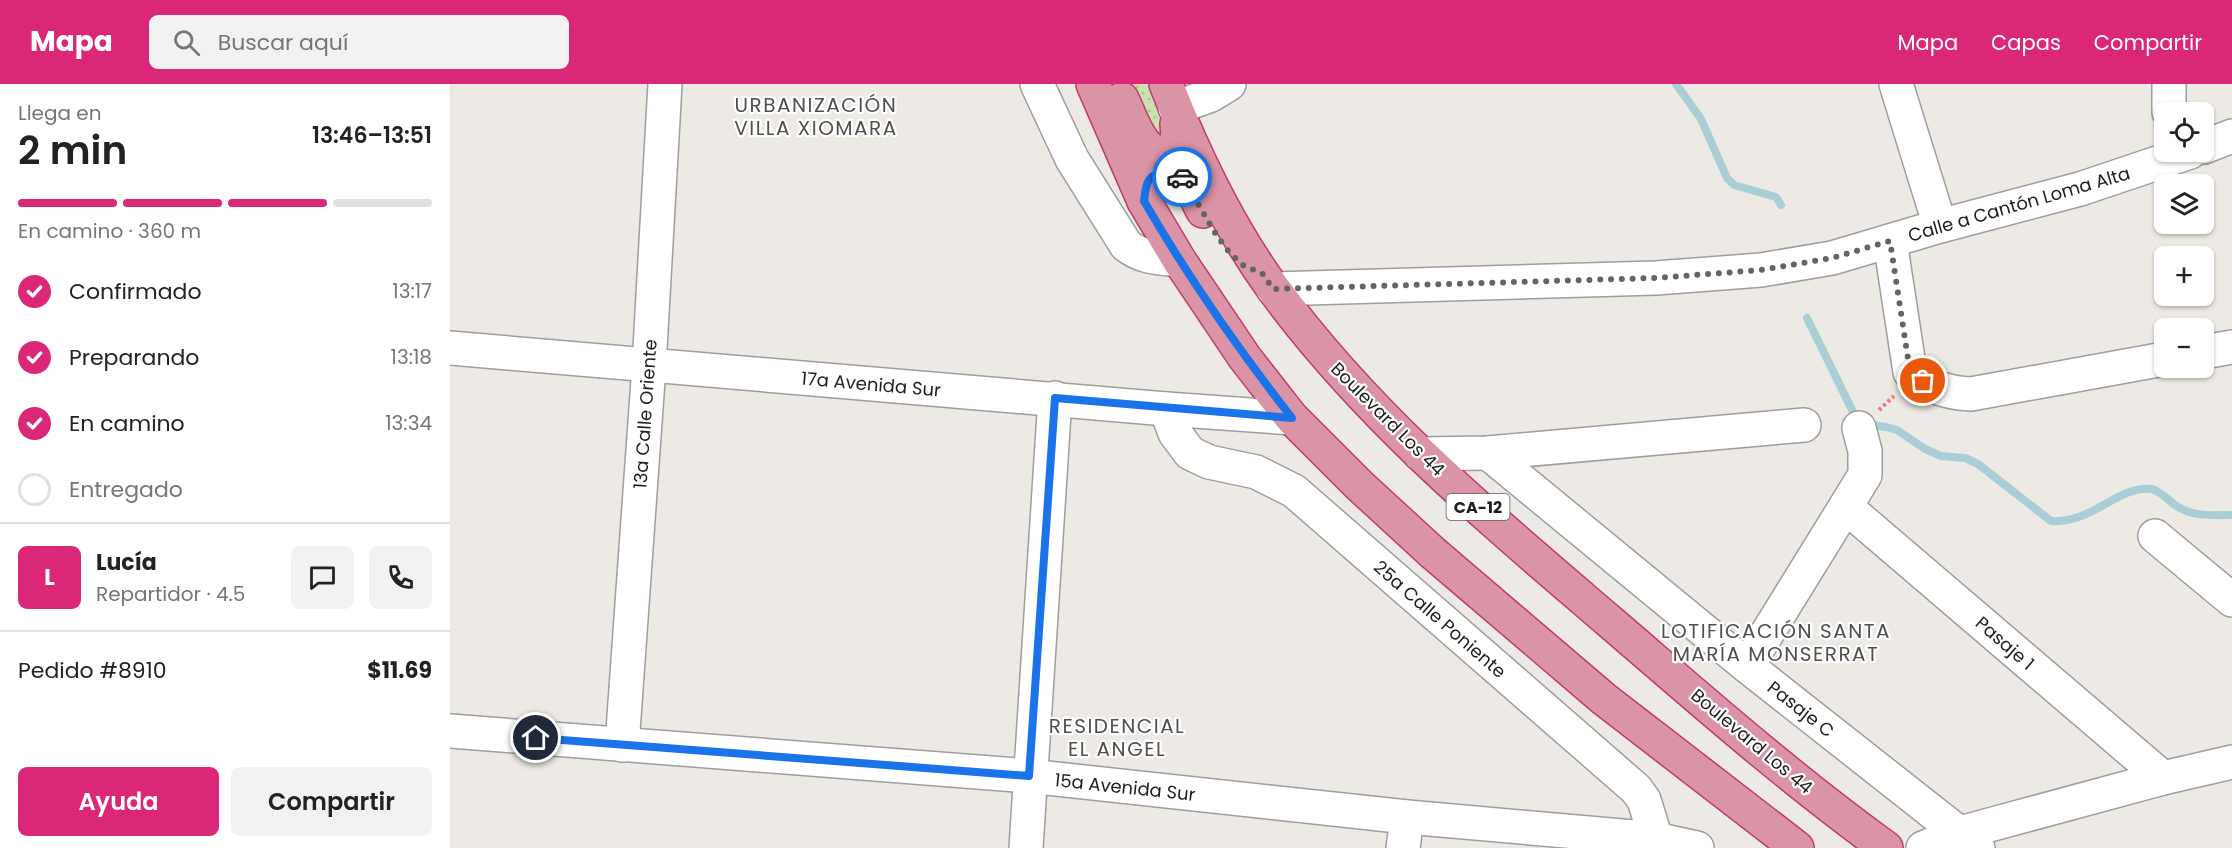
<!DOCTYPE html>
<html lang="es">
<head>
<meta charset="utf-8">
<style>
  :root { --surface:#fff; --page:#f2f2f2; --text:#222; --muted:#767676; --line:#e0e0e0; --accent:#db2777 }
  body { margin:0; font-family:Poppins,sans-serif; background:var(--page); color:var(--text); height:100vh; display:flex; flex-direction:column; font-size:22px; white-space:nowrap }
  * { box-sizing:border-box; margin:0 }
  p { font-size:20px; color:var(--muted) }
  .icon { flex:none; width:33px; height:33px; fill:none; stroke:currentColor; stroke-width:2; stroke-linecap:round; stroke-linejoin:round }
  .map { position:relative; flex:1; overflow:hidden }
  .panel { display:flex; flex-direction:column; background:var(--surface); width:450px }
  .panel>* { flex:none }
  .buttons { position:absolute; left:1704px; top:18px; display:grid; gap:12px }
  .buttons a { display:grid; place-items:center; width:60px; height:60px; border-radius:9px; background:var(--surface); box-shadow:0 2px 4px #0004; font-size:30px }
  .pin { position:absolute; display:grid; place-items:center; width:51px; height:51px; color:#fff; margin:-26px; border:3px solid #fff; border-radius:50%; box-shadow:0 2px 6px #0007 }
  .courier { position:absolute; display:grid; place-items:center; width:60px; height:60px; margin:-30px; border:4px solid #1a73e8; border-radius:50%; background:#fff; color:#222; box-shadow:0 2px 8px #0007 }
  .summary em { font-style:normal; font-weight:600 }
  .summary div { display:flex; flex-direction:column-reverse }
  .summary { display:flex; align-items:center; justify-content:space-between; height:102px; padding:0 18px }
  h1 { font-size:39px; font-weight:600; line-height:45px }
  .bar { display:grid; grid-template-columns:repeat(4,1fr); gap:9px 6px; align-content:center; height:72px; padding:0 18px }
  .bar i { height:8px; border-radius:4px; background:var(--line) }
  .bar .current { background:var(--accent) }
  .bar p { grid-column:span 4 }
  .line { display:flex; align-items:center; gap:15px; padding:0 18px; border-top:2px solid var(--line) }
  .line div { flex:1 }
  .round { display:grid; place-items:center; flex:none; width:63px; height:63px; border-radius:9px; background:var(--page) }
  ol { padding:0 18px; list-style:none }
  li { display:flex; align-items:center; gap:18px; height:66px }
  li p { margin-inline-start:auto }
  li .icon { padding:6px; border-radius:50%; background:var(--accent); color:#fff; stroke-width:4 }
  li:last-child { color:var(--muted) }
  li i { width:33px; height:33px; border:3px solid var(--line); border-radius:50% }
  .action { display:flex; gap:12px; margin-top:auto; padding:12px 18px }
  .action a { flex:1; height:69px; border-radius:9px; background:var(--accent); color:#fff; font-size:24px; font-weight:600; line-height:69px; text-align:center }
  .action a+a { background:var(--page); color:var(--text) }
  header { display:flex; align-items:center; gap:36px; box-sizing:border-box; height:84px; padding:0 30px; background:var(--accent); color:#fff }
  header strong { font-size:28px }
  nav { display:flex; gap:33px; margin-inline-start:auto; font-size:21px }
  .search { width:420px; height:54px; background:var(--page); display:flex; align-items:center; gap:15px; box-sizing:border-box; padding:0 21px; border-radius:9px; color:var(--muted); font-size:22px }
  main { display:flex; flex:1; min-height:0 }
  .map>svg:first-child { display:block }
</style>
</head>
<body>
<header>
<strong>Mapa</strong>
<div class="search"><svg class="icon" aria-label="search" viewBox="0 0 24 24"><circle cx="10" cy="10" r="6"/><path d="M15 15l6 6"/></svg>Buscar aquí</div>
<nav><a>Mapa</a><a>Capas</a><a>Compartir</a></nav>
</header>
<main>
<section class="panel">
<div class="summary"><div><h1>2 min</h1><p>Llega en</p></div><em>13:46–13:51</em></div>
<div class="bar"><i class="current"></i><i class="current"></i><i class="current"></i><i></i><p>En camino · 360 m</p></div>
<ol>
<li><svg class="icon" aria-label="check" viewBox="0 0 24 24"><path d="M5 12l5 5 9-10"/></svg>Confirmado<p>13:17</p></li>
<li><svg class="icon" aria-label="check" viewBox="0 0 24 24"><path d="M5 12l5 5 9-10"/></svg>Preparando<p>13:18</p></li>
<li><svg class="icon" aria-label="check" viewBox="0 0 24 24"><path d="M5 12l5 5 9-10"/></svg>En camino<p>13:34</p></li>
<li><i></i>Entregado</li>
</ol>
<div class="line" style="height:108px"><b class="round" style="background:var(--accent);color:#fff">L</b><div><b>Lucía</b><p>Repartidor · 4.5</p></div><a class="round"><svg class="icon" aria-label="chat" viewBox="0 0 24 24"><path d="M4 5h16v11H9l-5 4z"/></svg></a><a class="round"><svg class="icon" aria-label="phone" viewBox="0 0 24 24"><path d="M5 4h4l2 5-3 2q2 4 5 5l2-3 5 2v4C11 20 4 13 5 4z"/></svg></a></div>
<div class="line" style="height:78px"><div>Pedido #8910</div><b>$11.69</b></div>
<div class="action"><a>Ayuda</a><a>Compartir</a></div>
</section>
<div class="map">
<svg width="1782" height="764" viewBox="0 0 1782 764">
  <defs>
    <pattern id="grass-dots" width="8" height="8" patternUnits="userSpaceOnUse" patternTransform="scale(1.5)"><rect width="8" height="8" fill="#cbe1af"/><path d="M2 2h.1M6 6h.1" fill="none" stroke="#aec196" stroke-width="1.8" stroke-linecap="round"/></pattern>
  </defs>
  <rect width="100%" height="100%" fill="#ede9e4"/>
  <polygon fill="url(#grass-dots)" points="672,0 699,0 713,31 712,52 707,54"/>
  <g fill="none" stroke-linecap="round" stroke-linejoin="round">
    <g stroke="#a9ced5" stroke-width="8">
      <polyline points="1226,0 1251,35 1277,94 1284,101 1326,113 1331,121"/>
      <path d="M1357,234l49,100 8,6 22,3 11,3 28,19 16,7 24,2 13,6 73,57c41,3 68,-36 100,-32 9,1 19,13 27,18 17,10 35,8 54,8"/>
    </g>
    <defs>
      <g id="minor">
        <path d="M587,0l35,75 54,86c16,13 33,13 53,15"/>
        <polyline points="1446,0 1490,142"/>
        <polyline points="1719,0 1719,28"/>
        <polyline points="725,24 761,11 779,0"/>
        <polyline points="1754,63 1782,52"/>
        <path d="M1440,157l20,131c20,15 37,21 61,22l193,-35"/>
        <polyline points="823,205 1206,194 1311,186 1382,174 1490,142 1630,105 1740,68"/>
        <polyline points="0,264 716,325 842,334"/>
        <polyline points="1754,268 1782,263"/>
        <polyline points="716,325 725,349 740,369 759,378 806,388 844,407 1186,705 1194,716 1206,755"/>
        <polyline points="1038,369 1297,582 1528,764"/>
        <polyline points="970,370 1038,369 1354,341"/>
        <polyline points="1396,423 1713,694"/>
        <polyline points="1705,452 1782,516"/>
        <polyline points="1297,582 1415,391 1415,367 1409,344"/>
        <polyline points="0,647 579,692 957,733 1206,755 1247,764"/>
        <polyline points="172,661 199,282 215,0"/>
        <polyline points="576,764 605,314"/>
        <polyline points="953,764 957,733"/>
        <polyline points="1473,764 1510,749 1713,694 1782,678"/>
      </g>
      <g id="highway">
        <polyline points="643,0 694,117 729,176 795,274 842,334 909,401 983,469 1154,615 1347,764"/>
        <path d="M716,0c28,71 61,141 106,203 94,129 217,231 337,334 91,78 180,157 277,227"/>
        <path d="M672,15c8,16 22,65 47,51 10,-6 9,-16 8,-26"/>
        <path d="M694,117c1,-7 1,-14 4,-20 6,-10 27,-12 35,-4 9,9 14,23 20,34"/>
      </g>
    </defs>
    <use href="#minor" stroke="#9e9e9e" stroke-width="36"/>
    <use href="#highway" stroke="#c33972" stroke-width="36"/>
    <polyline stroke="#e97c79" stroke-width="4" stroke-dasharray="3 3" stroke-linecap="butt" points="1429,326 1444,312"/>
    <use href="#minor" stroke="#fff" stroke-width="33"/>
    <use href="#highway" stroke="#db94a6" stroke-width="33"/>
  </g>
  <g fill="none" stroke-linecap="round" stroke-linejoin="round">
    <polyline stroke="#666463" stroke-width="6" stroke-dasharray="0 10.8" points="732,93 767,152 780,169 794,182 812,189 823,205 1206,194 1311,186 1382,174 1440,157 1460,288 1473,297"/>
    <path stroke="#1a73e8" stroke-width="8" d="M86,654l493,38 26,-378 237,20c-54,-69 -104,-141 -148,-217 1,-7 1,-15 5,-21 7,-10 25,-9 33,-3"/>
  </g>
  <g text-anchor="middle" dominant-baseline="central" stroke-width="4.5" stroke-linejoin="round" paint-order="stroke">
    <rect fill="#fff" stroke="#616161" stroke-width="1.5" x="996.5" y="410" width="63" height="26" rx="4.5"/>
    <g font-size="16" font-weight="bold" fill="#1d1d1d">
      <text x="1028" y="423">CA-12</text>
    </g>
    <g font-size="18" fill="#1d1d1d" stroke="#fff">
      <text transform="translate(1569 120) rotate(-16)">Calle a Cantón Loma Alta</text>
      <text transform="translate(421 300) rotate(5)">17a Avenida Sur</text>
      <text transform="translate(195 330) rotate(-86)">13a Calle Oriente</text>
      <text transform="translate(938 335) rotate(45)">Boulevard Los 44</text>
      <text transform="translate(990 535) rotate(41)">25a Calle Poniente</text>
      <text transform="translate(1555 559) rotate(41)">Pasaje 1</text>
      <text transform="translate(1351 625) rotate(38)">Pasaje C</text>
      <text transform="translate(1302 657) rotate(40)">Boulevard Los 44</text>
      <text transform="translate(675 703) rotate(6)">15a Avenida Sur</text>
    </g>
    <g font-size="20" letter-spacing="1.5" fill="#505050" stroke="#fff">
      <text x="366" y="21">URBANIZACIÓN<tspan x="366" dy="23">VILLA XIOMARA</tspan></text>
      <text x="1326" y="547">LOTIFICACIÓN SANTA<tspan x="1326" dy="23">MARÍA MONSERRAT</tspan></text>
      <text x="667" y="642">RESIDENCIAL<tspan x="667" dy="23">EL ANGEL</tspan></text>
    </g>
  </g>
</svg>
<div class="buttons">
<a><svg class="icon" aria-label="locate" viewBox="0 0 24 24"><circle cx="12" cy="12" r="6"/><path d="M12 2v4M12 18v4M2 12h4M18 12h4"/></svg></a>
<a><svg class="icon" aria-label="layers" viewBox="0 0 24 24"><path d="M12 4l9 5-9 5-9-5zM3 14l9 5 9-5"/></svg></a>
<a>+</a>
<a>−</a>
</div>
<div class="pin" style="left:1473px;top:297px;background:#ea580c"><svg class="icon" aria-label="bag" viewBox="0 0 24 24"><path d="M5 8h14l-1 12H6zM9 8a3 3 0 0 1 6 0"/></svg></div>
<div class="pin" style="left:86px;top:654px;background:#1f2937"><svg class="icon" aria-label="home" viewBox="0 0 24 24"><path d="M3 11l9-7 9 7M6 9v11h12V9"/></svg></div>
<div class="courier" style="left:732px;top:93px"><svg class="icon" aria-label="car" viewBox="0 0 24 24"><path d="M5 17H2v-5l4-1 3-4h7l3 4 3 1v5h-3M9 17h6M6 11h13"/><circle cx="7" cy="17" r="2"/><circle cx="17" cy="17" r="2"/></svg></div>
</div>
</main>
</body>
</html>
